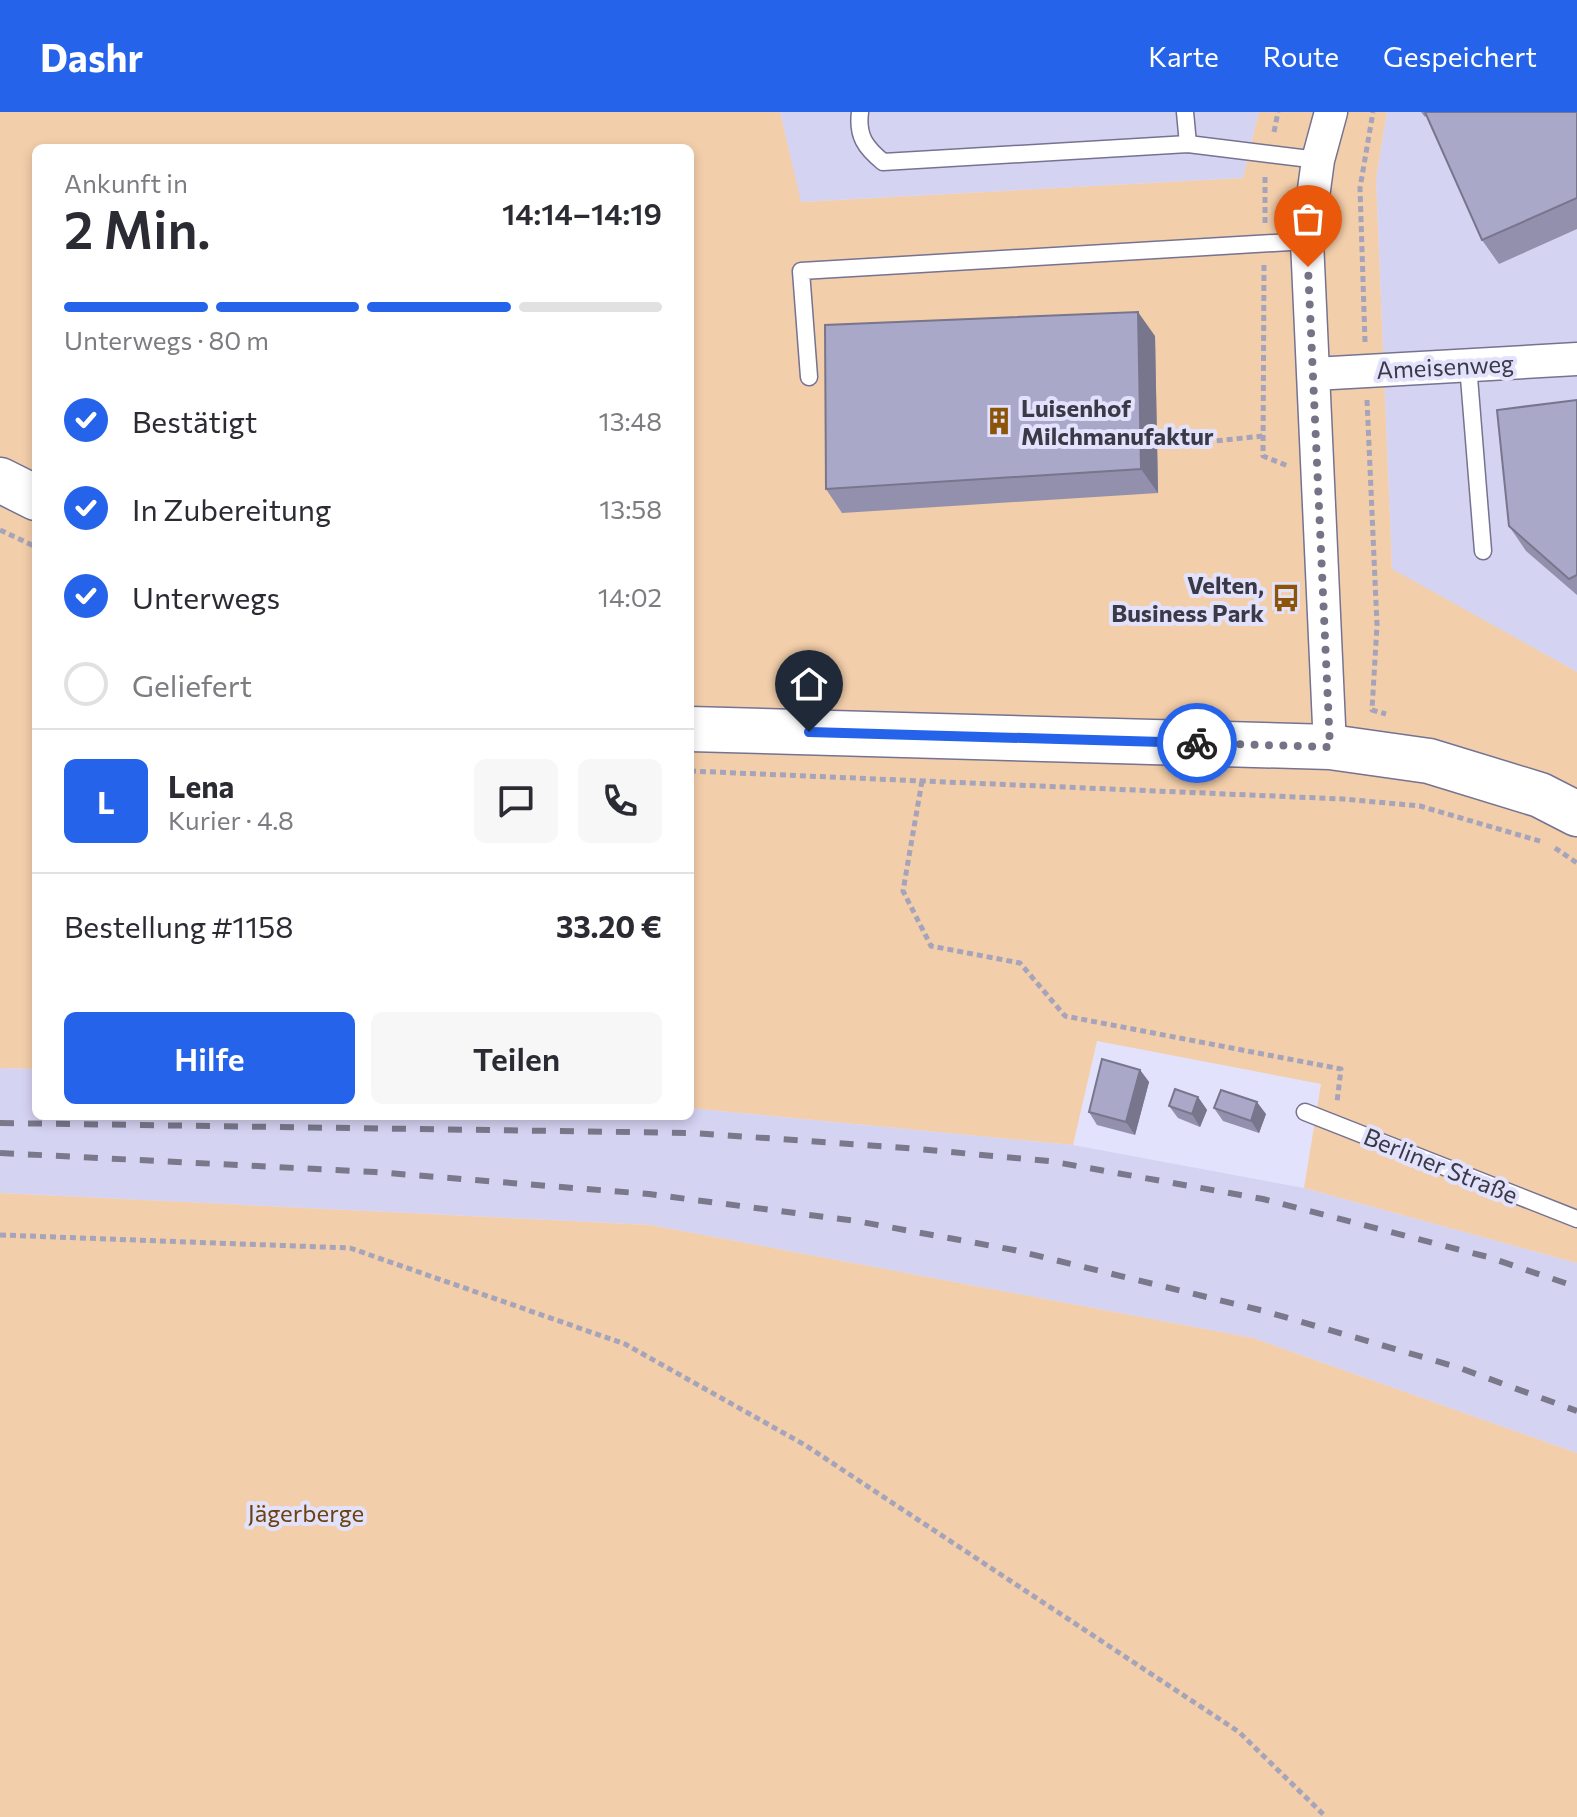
<!DOCTYPE html>
<html lang="de">
<head>
<meta charset="utf-8">
<style>
  :root { --surface:#fff; --page:#f7f7f7; --text:#2b2b33; --muted:#7c7c81; --line:#e1e1e2; --accent:#2563eb }
  body { margin:0; font-family:Commissioner,sans-serif; background:var(--page); color:var(--text); height:100vh; display:flex; flex-direction:column; font-size:30px; white-space:nowrap }
  * { box-sizing:border-box; margin:0 }
  p { font-size:26px; color:var(--muted) }
  .icon { flex:none; width:44px; height:44px; fill:none; stroke:currentColor; stroke-width:2; stroke-linecap:round; stroke-linejoin:round }
  .map { position:relative; flex:1; overflow:hidden }
  .sheet { position:absolute; left:32px; top:32px; width:662px; height:976px; display:flex; flex-direction:column; background:var(--surface); border-radius:12px; box-shadow:0 4px 12px #0003 }
  .sheet>* { flex:none }
  .pin { position:absolute; display:grid; place-items:center; width:68px; height:68px; color:#fff; margin:-82px -34px; border-radius:50% 50% 50% 0; rotate:-45deg; box-shadow:0 0 8px #0007 }
  .pin .icon { rotate:45deg }
  .courier { position:absolute; display:grid; place-items:center; width:80px; height:80px; margin:-40px; border:6px solid #2563eb; border-radius:50%; background:#fff; color:#222; box-shadow:0 2px 10px #0007 }
  .overview em { font-style:normal; font-weight:600 }
  .overview div { display:flex; flex-direction:column-reverse }
  .overview { display:flex; align-items:center; justify-content:space-between; height:136px; padding:0 32px }
  h1 { font-size:52px; font-weight:600; line-height:60px }
  .bar { display:grid; grid-template-columns:repeat(4,1fr); gap:12px 8px; align-content:center; height:96px; padding:0 32px }
  .bar i { height:10px; border-radius:6px; background:var(--line) }
  .bar .current { background:var(--accent) }
  .bar p { grid-column:span 4 }
  .line { display:flex; align-items:center; gap:20px; padding:0 32px; border-top:2px solid var(--line) }
  .line div { flex:1 }
  .round { display:grid; place-items:center; flex:none; width:84px; height:84px; border-radius:12px; background:var(--page) }
  ol { padding:0 32px; list-style:none }
  li { display:flex; align-items:center; gap:24px; height:88px }
  li p { margin-inline-start:auto }
  li .icon { padding:8px; border-radius:50%; background:var(--accent); color:#fff; stroke-width:4 }
  li:last-child { color:var(--muted) }
  li i { width:44px; height:44px; border:4px solid var(--line); border-radius:50% }
  .cta { display:flex; gap:16px; margin-top:auto; padding:16px 32px }
  .cta a { flex:1; height:92px; border-radius:12px; background:var(--accent); color:#fff; font-size:32px; font-weight:600; line-height:92px; text-align:center }
  .cta a+a { background:var(--page); color:var(--text) }
  header { display:flex; align-items:center; gap:48px; box-sizing:border-box; height:112px; padding:0 40px; background:var(--accent); color:#fff }
  header strong { font-size:38px }
  nav { display:flex; gap:44px; margin-inline-start:auto; font-size:28px }
  .map>svg:first-child { display:block }
</style>
</head>
<body>
<header>
<strong>Dashr</strong>
<nav><a>Karte</a><a>Route</a><a>Gespeichert</a></nav>
</header>
<div class="map">
<svg width="1577" height="1705" viewBox="0 0 1577 1705">
  <rect width="100%" height="100%" fill="#e3e2fd"/>
  <g fill="#d5d3f2">
    <polygon points="780,0 1259,0 1243,66 800,90"/>
    <polygon points="1387,0 1577,0 1577,560 1392,458 1376,67"/>
    <polygon points="0,956 36,957 36,1004 690,1004 690,996 1073,1033 1304,1076 1577,1151 1577,1341 1253,1226 650,1113 0,1081"/>
  </g>
  <g fill="#f3ceaa">
    <polygon points="0,0 780,0 801,90 1243,66 1259,0 1387,0 1376,67 1392,457 1577,560 1577,1151 1304,1076 1321,972 1097,929 1073,1033 690,996 690,36 36,36 36,957 0,956"/>
    <polygon points="0,1081 650,1113 1253,1226 1577,1341 1577,1705 0,1705"/>
  </g>
  <g fill="none" stroke-linecap="round" stroke-linejoin="round">
    <defs>
      <g id="lane">
        <path d="M860,0c-3,24 5,35 23,50l305,-18 130,16"/>
        <polyline points="1185,0 1188,32"/>
        <polyline points="1468,253 1483,439"/>
        <polyline points="809,265 801,159 1307,129"/>
        <polyline points="1305,1000 1577,1107"/>
      </g>
      <g id="street">
        <polyline points="1314,262 1577,247"/>
        <polyline points="1330,635 1307,129 1318,48 1331,0"/>
      </g>
      <g id="secondary">
        <polyline points="0,368 36,386"/>
        <polyline points="690,617 1330,635 1429,649 1540,683 1577,702"/>
      </g>
    </defs>
    <use href="#lane" stroke="#757391" stroke-width="19"/>
    <use href="#street" stroke="#757391" stroke-width="35"/>
    <use href="#secondary" stroke="#757391" stroke-width="47"/>
    <g stroke="#a5a4ba" stroke-width="5" stroke-dasharray="6 4" stroke-linecap="butt">
      <polyline points="1274,20 1278,0"/>
      <polyline points="1265,111 1265,65"/>
      <polyline points="1264,153 1263,344 1288,354"/>
      <polyline points="1365,230 1360,76 1373,0"/>
      <polyline points="1367,288 1377,513 1372,598 1386,602"/>
      <polyline points="1167,334 1263,324"/>
      <polyline points="0,418 36,435"/>
      <polyline points="690,659 1343,687 1420,694 1543,730"/>
      <polyline points="922,669 903,779 931,834 1020,851 1065,904 1341,957 1337,990"/>
      <polyline points="1555,736 1577,751"/>
      <polyline points="0,1123 350,1136 625,1232 805,1333 1239,1620 1326,1705"/>
    </g>
    <use href="#lane" stroke="#fff" stroke-width="16"/>
    <use href="#street" stroke="#fff" stroke-width="32"/>
    <use href="#secondary" stroke="#fff" stroke-width="44"/>
    <g stroke="#7a798c" stroke-width="6" stroke-dasharray="14 14" stroke-linecap="butt">
      <polyline points="0,1011 694,1021 906,1036 1049,1049 1263,1087 1488,1145 1577,1175"/>
      <polyline points="0,1041 375,1060 649,1082 856,1109 1014,1138 1264,1199 1457,1255 1577,1299"/>
    </g>
  </g>
  <g fill="#9290ac">
    <polygon points="1421,0 1577,0 1577,117 1499,152 1482,128 1426,4 1425,5"/>
    <polygon points="1155,224 1158,381 842,401 826,377"/>
    <polygon points="1577,288 1577,483 1526,439 1509,414"/>
    <polygon points="1140,958 1149,970 1135,1023 1097,1013 1089,1000"/>
    <polygon points="1198,985 1207,998 1200,1015 1178,1006 1169,994"/>
    <polygon points="1214,996 1266,1002 1259,1021 1223,1009"/>
  </g>
  <g fill="#77768c">
    <polygon points="1138,200 1155,224 1158,381 1141,357"/>
    <polygon points="1140,958 1149,970 1135,1023 1126,1010"/>
    <polygon points="1198,985 1207,998 1200,1015 1192,1002"/>
    <polygon points="1257,990 1266,1002 1259,1021 1251,1009"/>
  </g>
  <g fill="#aaa8c8" stroke="#77768c" stroke-width="2">
    <polygon points="1425,0 1577,0 1577,86 1482,128"/>
    <polygon points="1138,200 1141,357 826,377 825,213"/>
    <polygon points="1577,288 1577,463 1569,467 1509,414 1497,298"/>
    <polygon points="1102,947 1140,958 1126,1010 1089,1000"/>
    <polygon points="1175,977 1198,985 1192,1002 1169,994"/>
    <polygon points="1221,978 1257,990 1251,1009 1214,996"/>
  </g>
  <g fill="none" stroke-linecap="round" stroke-linejoin="round">
    <polyline stroke="#757486" stroke-width="8" stroke-dasharray="0 14.4" points="1197,631 1330,635 1308,155"/>
    <polyline stroke="#2563eb" stroke-width="10" points="809,620 1197,631"/>
  </g>
  <defs>
    <symbol id="building-bare" viewBox="-9 -9 18 18"><path d="M-4-6H4V6H1V3H-1V6H-4ZM-2.5-4.3h1.7v1.8h-1.7ZM.8-4.3h1.7v1.8H.8ZM-2.5-1h1.7V.8h-1.7ZM.8-1h1.7V.8H.8Z" fill="#8c5409" stroke="#e3e2fd" stroke-width="2.5" paint-order="stroke"/></symbol>
    <symbol id="bus-bare" viewBox="-9 -9 18 18"><path d="M-5-6H5V4H4V6H2V4H-2V6H-4V4H-5ZM-3.5-4V0h7V-4ZM-3.5 1.2v1.5H-2V1.2ZM2 1.2v1.5H3.5V1.2Z" fill="#8c5409" stroke="#e3e2fd" stroke-width="2.5" paint-order="stroke"/></symbol>
  </defs>
  <g fill-rule="evenodd">
    <use href="#building-bare" x="979" y="289" width="40" height="40"/>
    <use href="#bus-bare" x="1266" y="466" width="40" height="40"/>
  </g>
  <g text-anchor="middle" dominant-baseline="central" stroke-width="8" stroke-linejoin="round" paint-order="stroke">
    <g font-size="24" fill="#3a3946" stroke="#e3e2fd">
      <text transform="translate(1445 254) rotate(-3)">Ameisenweg</text>
      <text transform="translate(1441 1053) rotate(22)">Berliner Straße</text>
    </g>
    <g font-size="24" font-weight="bold" fill="#3a3946" stroke="#e3e2fd" text-anchor="start">
      <text x="1021" y="295">Luisenhof<tspan x="1021" dy="28">Milchmanufaktur</tspan></text>
      <text x="1264" y="472" text-anchor="end">Velten,<tspan x="1264" dy="28">Business Park</tspan></text>
    </g>
    <g font-size="24" fill="#6b420f" stroke="#e3e2fd">
      <text x="306" y="1400">Jägerberge</text>
    </g>
  </g>
</svg>
<div class="pin" style="left:1308px;top:155px;background:#ea580c"><svg class="icon" aria-label="bag" viewBox="0 0 24 24"><path d="M5 8h14l-1 12H6zM9 8a3 3 0 0 1 6 0"/></svg></div>
<div class="pin" style="left:809px;top:620px;background:#1f2937"><svg class="icon" aria-label="home" viewBox="0 0 24 24"><path d="M3 11l9-7 9 7M6 9v11h12V9"/></svg></div>
<div class="courier" style="left:1197px;top:631px"><svg class="icon" aria-label="bike" viewBox="0 0 24 24"><circle cx="6" cy="16" r="4"/><circle cx="18" cy="16" r="4"/><path d="M6 16l4-8h5l3 8M10 8l3 8H6M13 5h3"/></svg></div>
<section class="sheet">
<div class="overview"><div><h1>2 Min.</h1><p>Ankunft in</p></div><em>14:14–14:19</em></div>
<div class="bar"><i class="current"></i><i class="current"></i><i class="current"></i><i></i><p>Unterwegs · 80 m</p></div>
<ol>
<li><svg class="icon" aria-label="check" viewBox="0 0 24 24"><path d="M5 12l5 5 9-10"/></svg>Bestätigt<p>13:48</p></li>
<li><svg class="icon" aria-label="check" viewBox="0 0 24 24"><path d="M5 12l5 5 9-10"/></svg>In Zubereitung<p>13:58</p></li>
<li><svg class="icon" aria-label="check" viewBox="0 0 24 24"><path d="M5 12l5 5 9-10"/></svg>Unterwegs<p>14:02</p></li>
<li><i></i>Geliefert</li>
</ol>
<div class="line" style="height:144px"><b class="round" style="background:var(--accent);color:#fff">L</b><div><b>Lena</b><p>Kurier · 4.8</p></div><a class="round"><svg class="icon" aria-label="chat" viewBox="0 0 24 24"><path d="M4 5h16v11H9l-5 4z"/></svg></a><a class="round"><svg class="icon" aria-label="phone" viewBox="0 0 24 24"><path d="M5 4h4l2 5-3 2q2 4 5 5l2-3 5 2v4C11 20 4 13 5 4z"/></svg></a></div>
<div class="line" style="height:104px"><div>Bestellung #1158</div><b>33.20 €</b></div>
<div class="cta"><a>Hilfe</a><a>Teilen</a></div>
</section>
</div>
</body>
</html>
